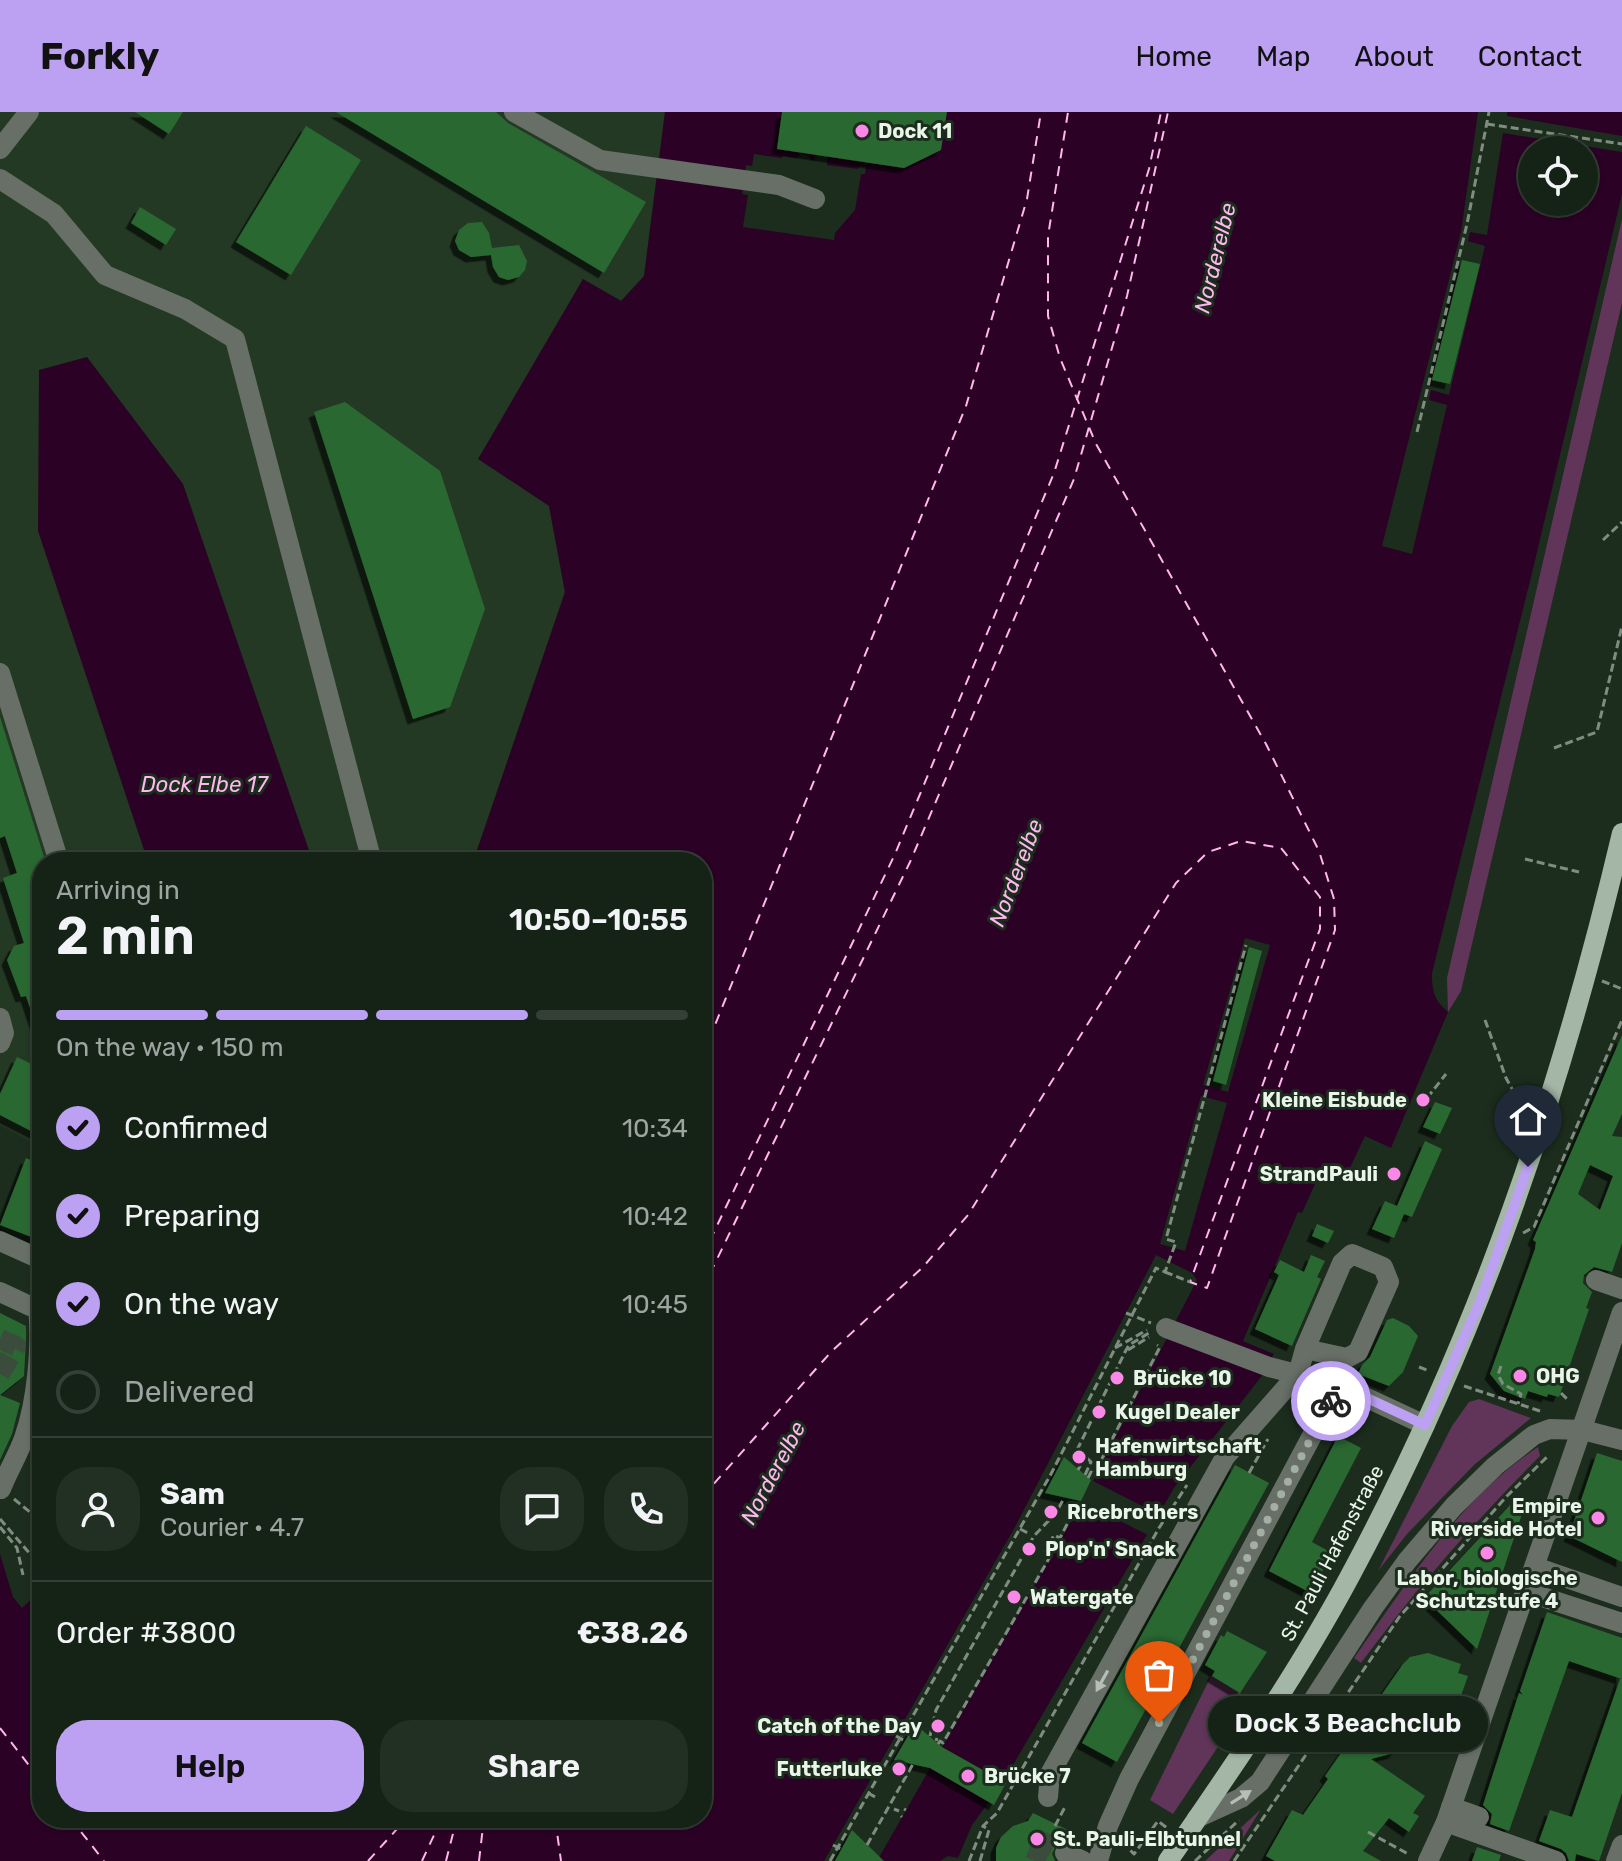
<!DOCTYPE html>
<html lang="en">
<head>
<meta charset="utf-8">
<style>
  :root { --surface:#152216; --page:#222f23; --text:#f1f3f6; --muted:#9da4a1; --line:#343f35; --accent:#bca0f2 }
  body { margin:0; font-family:Rubik,sans-serif; background:var(--page); color:var(--text); height:100vh; display:flex; flex-direction:column; font-size:30px; white-space:nowrap }
  * { box-sizing:border-box; margin:0 }
  p { font-size:26px; color:var(--muted) }
  .icon { flex:none; width:44px; height:44px; fill:none; stroke:currentColor; stroke-width:2; stroke-linecap:round; stroke-linejoin:round }
  .map { position:relative; flex:1; overflow:hidden }
  .sheet { position:absolute; left:32px; top:740px; width:680px; height:976px; display:flex; flex-direction:column; background:var(--surface); border-radius:32px; box-shadow:0 2px 6px #0004,0 0 0 2px var(--line) }
  .sheet>* { flex:none }
  .fabs { position:absolute; left:1518px; top:24px; display:grid; gap:16px }
  .fabs a { display:grid; place-items:center; width:80px; height:80px; border-radius:50%; background:var(--surface); box-shadow:0 2px 6px #0004,0 0 0 2px var(--line); font-size:40px }
  .pin { position:absolute; display:grid; place-items:center; width:68px; height:68px; color:#fff; margin:-82px -34px; border-radius:50% 50% 50% 0; rotate:-45deg; box-shadow:0 0 8px #0007 }
  .pin .icon { rotate:45deg }
  .courier { position:absolute; display:grid; place-items:center; width:80px; height:80px; margin:-40px; border:6px solid #bca0f2; border-radius:50%; background:#fff; color:#222; box-shadow:0 2px 10px #0007 }
  .bubble { position:absolute; height:56px; border-radius:28px; background:var(--surface); box-shadow:0 2px 6px #0004,0 0 0 2px var(--line); font-size:26px; font-weight:600; line-height:56px; text-align:center }
  .head em { font-style:normal; font-weight:600 }
  .head div { display:flex; flex-direction:column-reverse }
  .head { display:flex; align-items:center; justify-content:space-between; height:136px; padding:0 24px }
  h1 { font-size:52px; font-weight:600; line-height:60px }
  .bar { display:grid; grid-template-columns:repeat(4,1fr); gap:12px 8px; align-content:center; height:96px; padding:0 24px }
  .bar i { height:10px; border-radius:6px; background:var(--line) }
  .bar .current { background:var(--accent) }
  .bar p { grid-column:span 4 }
  .line { display:flex; align-items:center; gap:20px; padding:0 24px; border-top:2px solid var(--line) }
  .line div { flex:1 }
  .round { display:grid; place-items:center; flex:none; width:84px; height:84px; border-radius:32px; background:var(--page) }
  ol { padding:0 24px; list-style:none }
  li { display:flex; align-items:center; gap:24px; height:88px }
  li p { margin-inline-start:auto }
  li .icon { padding:8px; border-radius:50%; background:var(--accent); color:#111; stroke-width:4 }
  li:last-child { color:var(--muted) }
  li i { width:44px; height:44px; border:4px solid var(--line); border-radius:50% }
  .button { display:flex; gap:16px; margin-top:auto; padding:16px 24px }
  .button a { flex:1; height:92px; border-radius:32px; background:var(--accent); color:#111; font-size:32px; font-weight:600; line-height:92px; text-align:center }
  .button a+a { background:var(--page); color:var(--text) }
  header { display:flex; align-items:center; gap:48px; box-sizing:border-box; height:112px; padding:0 40px; background:var(--accent); color:#111 }
  header strong { font-size:38px }
  nav { display:flex; gap:44px; margin-inline-start:auto; font-size:28px }
  .map>svg:first-child { display:block }
</style>
</head>
<body>
<header>
<strong>Forkly</strong>
<nav><a>Home</a><a>Map</a><a>About</a><a>Contact</a></nav>
</header>
<div class="map">
<svg width="1622" height="1749" viewBox="0 0 1622 1749">
  <defs>
    <filter id="shadow"><feDropShadow dx="-5.5" dy="5.5" stdDeviation="0" flood-color="#0009"/></filter>
  </defs>
  <rect width="100%" height="100%" fill="#1c2d1d"/>
  <polygon fill="#233924" points="0,0 665,0 644,164 622,189 582,167 549,394 565,480 473,750 42,750 42,1035 0,1013"/>
  <g fill="#613459">
    <polygon points="1622,107 1622,191 1461,879 1448,900 1447,866"/>
    <polygon points="1479,1287 1531,1306 1474,1353 1407,1422 1378,1459 1452,1314 1469,1290"/>
    <path d="M1538,1335l2,9c-65,65 -124,133 -179,207l-7,-5c53,-75 106,-160 184,-211z"/>
    <polygon points="1211,1564 1250,1587 1173,1702 1150,1688"/>
    <polygon points="1261,1697 1229,1749 1205,1749"/>
  </g>
  <g fill="#2b0226" fill-rule="evenodd">
    <path d="M665,0h957v82l-90,379 -100,400c0,18 2,27 16,39l-57,136 -26,-12 -18,38 -23,-10 -22,49 -4,-1 -55,129 31,13 -13,23 -87,111 -172,296 -30,41 -14,33 -10,-2 -8,5h-940v-307l13,43 9,11 20,-19v229h660v-956h-229l92,-270 -16,-86 -71,-47 105,-180 38,22 23,-25zM1532,38h52v52h-52z"/>
    <polygon points="87,245 183,372 313,750 148,750 38,419 39,258"/>
  </g>
  <g fill="#1c2d1d">
    <polygon points="1478,0 1507,0 1507,4 1622,24 1622,40 1503,21 1487,123 1470,120 1468,129 1485,134 1449,283 1431,278 1429,288 1447,293 1412,442 1382,434 1461,120"/>
    <polygon points="754,42 782,46 783,44 797,46 800,42 808,43 811,48 814,49 816,42 827,44 827,53 858,57 859,54 866,55 865,62 861,62 855,98 835,121 834,128 743,115 748,83 742,82 746,53 752,54"/>
    <polygon points="1245,826 1270,833 1228,980 1203,973"/>
    <polygon points="1201,984 1227,991 1185,1139 1160,1132"/>
    <polygon points="1156,1143 1192,1161 1197,1168 1093,1369 1160,1403 1150,1424 1082,1390 877,1749 824,1749 1015,1415"/>
  </g>
  <g fill="none" stroke-linecap="round" stroke-linejoin="round">
    <g stroke="#ffb7ef" stroke-width="2" stroke-dasharray="10 8" stroke-linecap="butt">
      <polyline points="702,945 966,294 1027,87 1041,0"/>
      <polyline points="702,1145 895,742 1054,361 1149,57 1161,0"/>
      <polyline points="702,1178 910,750 1074,367 1127,184 1168,0"/>
      <polyline points="702,1385 831,1240 923,1155 968,1103 1176,771 1208,740 1241,729 1281,736 1320,785 1320,817 1190,1170 1207,1176 1335,818 1334,787 1319,739 1266,632 1096,332 1060,246 1048,204 1048,124 1068,0"/>
      <polyline points="0,1616 42,1670"/>
      <polyline points="70,1706 104,1749"/>
      <polyline points="555,1706 561,1749"/>
      <polyline points="368,1749 407,1706"/>
      <polyline points="422,1749 442,1706"/>
      <polyline points="446,1749 457,1706"/>
      <polyline points="479,1749 484,1706"/>
    </g>
  </g>
  <g fill="#2b6831" fill-rule="evenodd" filter="url(#shadow)">
    <polygon points="135,0 183,0 169,22"/>
    <polygon points="336,0 496,0 508,11 646,90 604,161"/>
    <polygon points="782,0 947,0 941,38 904,56 777,37"/>
    <polygon points="306,14 361,48 291,163 236,130"/>
    <polygon points="140,95 176,117 166,133 131,111"/>
    <polygon points="482,110 489,121 492,136 519,133 527,149 525,158 519,165 508,168 499,165 493,155 491,143 471,145 459,138 455,129 459,118 468,111"/>
    <polygon points="1462,148 1480,152 1450,272 1432,268"/>
    <polygon points="345,290 440,359 485,497 450,595 413,607 314,300"/>
    <polygon points="0,605 45,748 42,748 42,924 40,925 26,884 21,885 7,848 14,834 24,831 3,766 17,761 5,724 0,726"/>
    <polygon points="1249,835 1262,839 1226,973 1213,969"/>
    <path d="M1622,923v79l-10,22 10,1v106l-10,29 -18,-5 -10,8 -1,8 9,9 -6,16 3,1 -30,88 -11,-3 -1,3 -19,-6 -3,8 -21,-8 -14,-17 45,-125 1,-7 -3,-2zM1590,1053l23,11 -13,34 -22,-16z"/>
    <polygon points="17,945 42,957 42,1011 37,1022 0,1003 0,982"/>
    <polygon points="1435,990 1452,996 1440,1022 1423,1015"/>
    <polygon points="1425,1029 1442,1037 1412,1105 1404,1102 1394,1126 1372,1117 1385,1089 1397,1094"/>
    <polygon points="26,1046 42,1053 42,1079 33,1101 42,1105 42,1129 0,1113"/>
    <polygon points="1317,1112 1334,1119 1328,1131 1312,1124"/>
    <polygon points="1311,1143 1325,1149 1317,1165 1321,1167 1292,1234 1255,1217 1279,1163 1274,1160 1280,1148 1304,1160"/>
    <polygon points="0,1201 26,1214 26,1227 24,1264 0,1283"/>
    <polygon points="1393,1206 1409,1214 1418,1224 1403,1260 1389,1274 1358,1262 1362,1253 1370,1245 1387,1208"/>
    <polygon points="0,1283 20,1291 12,1322 0,1348"/>
    <polygon points="1338,1324 1361,1336 1312,1430 1332,1441 1311,1481 1269,1459"/>
    <polygon points="1597,1341 1622,1349 1622,1450 1569,1424"/>
    <polygon points="1064,1345 1091,1368 1081,1389 1045,1381"/>
    <polygon points="1235,1353 1269,1371 1117,1650 1082,1631"/>
    <polygon points="1513,1390 1524,1396 1477,1537 1424,1486"/>
    <polygon points="1547,1500 1622,1526 1622,1567 1569,1549 1509,1719 1490,1712 1492,1702 1483,1693 1519,1581 1523,1583 1520,1579"/>
    <polygon points="1227,1519 1267,1540 1240,1581 1212,1564 1215,1559 1205,1553 1221,1523 1224,1525"/>
    <polygon points="1428,1541 1461,1552 1458,1561 1468,1564 1457,1595 1451,1592 1449,1595 1436,1597 1413,1589 1413,1613 1394,1641 1371,1647 1425,1684 1413,1701 1419,1704 1409,1720 1389,1706 1363,1739 1381,1749 1275,1749 1266,1744 1292,1698 1303,1703 1328,1667 1325,1664 1403,1552 1410,1545"/>
    <polygon points="1620,1567 1622,1567 1622,1681 1599,1749 1576,1742 1575,1749 1569,1749 1566,1741 1561,1737 1539,1729 1550,1698 1572,1705"/>
    <polygon points="915,1612 942,1635 1006,1671 994,1693 930,1656 894,1648"/>
    <polygon points="1033,1701 1076,1722 1073,1730 1064,1728 1057,1731 1052,1742 1055,1749 996,1749 996,1736 1001,1725 1013,1714 1028,1709"/>
    <polygon points="852,1718 884,1749 835,1749"/>
    <polygon points="1477,1735 1501,1743 1499,1749 1472,1749"/>
  </g>
  <g fill="none" stroke-linecap="round" stroke-linejoin="round">
    <g stroke="#3b4b3c" stroke-width="20" stroke-dasharray="20 10" stroke-linecap="butt">
      <polyline points="0,1227 16,1234 0,1262"/>
      <polyline points="1035,1726 1065,1741"/>
      <polyline points="1035,1749 1043,1730"/>
    </g>
    <g stroke="#7f8d80" stroke-width="3" stroke-dasharray="8 4" stroke-linecap="butt">
      <polyline points="1487,12 1622,32"/>
      <polyline points="1417,320 1467,112 1489,0"/>
      <polyline points="1603,428 1622,410"/>
      <polyline points="1554,636 1597,620 1622,514"/>
      <polyline points="1525,747 1579,760"/>
      <polyline points="1602,869 1622,877"/>
      <polyline points="1485,908 1506,966 1517,986"/>
      <polyline points="1427,986 1446,962"/>
      <polyline points="1523,1121 1534,1115 1622,908"/>
      <polyline points="1165,1160 1190,1170"/>
      <polyline points="1126,1201 1151,1211"/>
      <polyline points="1115,1236 1147,1218"/>
      <polyline points="1128,1238 1149,1225"/>
      <polyline points="1501,1254 1498,1263 1503,1272 1521,1282 1518,1292"/>
      <polyline points="1419,1255 1429,1259"/>
      <polyline points="1464,1274 1540,1299"/>
      <polyline points="1561,1281 1568,1288"/>
      <polyline points="1078,1358 1085,1344 1078,1336 1125,1240 1129,1233 1149,1221"/>
      <polyline points="1249,1361 1268,1327"/>
      <polyline points="1085,1363 1091,1350 1085,1344"/>
      <polyline points="1088,1366 1091,1360 1094,1362 1160,1235 1157,1233"/>
      <polyline points="14,1387 42,1410"/>
      <polyline points="0,1407 37,1450 42,1445"/>
      <polyline points="0,1415 17,1436 23,1463"/>
      <polyline points="1020,1417 1030,1422"/>
      <polyline points="896,1624 905,1629"/>
      <polyline points="930,1624 936,1598 1034,1424 1056,1401 1064,1386"/>
      <polyline points="936,1629 937,1626"/>
      <polyline points="1402,1629 1404,1630"/>
      <polyline points="938,1632 940,1629 943,1631 1051,1443 1045,1439 1054,1423 1060,1426 1079,1389"/>
      <polyline points="868,1681 877,1686"/>
      <polyline points="894,1697 899,1699"/>
      <polyline points="904,1697 906,1698"/>
      <polyline points="901,1704 902,1705"/>
      <polyline points="1055,1714 1065,1695"/>
      <polyline points="1368,1720 1410,1743"/>
      <polyline points="1122,1730 1134,1742 1158,1709 1167,1716"/>
      <polyline points="833,1733 841,1737"/>
      <polyline points="867,1733 913,1652"/>
      <polyline points="830,1749 1051,1362 1156,1156 1165,1160 1176,1130 1166,1127 1246,833"/>
      <polyline points="969,1749 983,1714 997,1701 1159,1416 1187,1373"/>
      <polyline points="980,1749 989,1718 983,1714"/>
      <polyline points="1195,1749 1239,1708"/>
      <polyline points="1234,1749 1400,1504 1507,1384 1548,1344"/>
    </g>
    <g stroke="#676f67" stroke-width="20">
      <polyline points="514,0 600,48 779,73 815,87"/>
      <polyline points="0,37 29,0"/>
      <polyline points="0,67 54,102 105,163 185,197 235,227 372,750"/>
      <polyline points="0,561 59,750"/>
      <polyline points="0,906 4,921 0,931"/>
      <polyline points="0,1129 42,1148"/>
      <polyline points="1596,1168 1622,1177"/>
      <polyline points="0,1180 30,1194 42,1194"/>
      <polyline points="1166,1216 1269,1255 1339,1273 1425,1313"/>
      <path d="M1,1377c7,-18 17,-34 23,-51 13,-36 18,-92 14,-131"/>
      <polyline points="1535,1455 1622,1485"/>
      <polyline points="1527,1480 1622,1511"/>
      <polyline points="1439,1609 1452,1608 1478,1619"/>
      <polyline points="1048,1685 1050,1662 1225,1345 1298,1262 1305,1237 1342,1151 1352,1142 1383,1155 1389,1170 1358,1240 1347,1246 1305,1237"/>
      <polyline points="1451,1695 1479,1705"/>
      <polyline points="1197,1706 1241,1686 1260,1670 1373,1496 1407,1449 1454,1394 1495,1354 1534,1323 1550,1317 1583,1318 1622,1328"/>
      <polyline points="1446,1710 1556,1749"/>
      <polyline points="1065,1741 1083,1749"/>
      <polyline points="1098,1749 1108,1714 1129,1667 1339,1273"/>
      <polyline points="1428,1749 1446,1710 1622,1200"/>
      <polyline points="1616,1749 1622,1733"/>
    </g>
    <path stroke="#a4b6a5" stroke-width="20" d="M1168,1749c64,-93 129,-186 182,-285 128,-238 210,-481 272,-743"/>
  </g>
  <defs><path id="oneway-solid" d="M-6-.8H1V-3.2L6.5 0L1 3.2V.8H-6Z" transform="scale(2)"/></defs>
  <g fill="#b6bfb6">
    <use href="#oneway-solid" transform="translate(1102 1569) rotate(119)"/>
    <use href="#oneway-solid" transform="translate(1241 1685) rotate(-32)"/>
  </g>
  <g fill="none" stroke-linecap="round" stroke-linejoin="round">
    <polyline stroke="#a2afa2" stroke-width="8" stroke-dasharray="0 14.4" points="1159,1611 1331,1289"/>
    <polyline stroke="#bca0f2" stroke-width="10" points="1331,1289 1339,1273 1425,1313 1480,1190 1528,1055"/>
  </g>
  <g fill="#fb87e6" stroke="#1c2d1d" stroke-width="3">
    <circle cx="862" cy="19" r="8"/>
    <circle cx="1423" cy="988" r="8"/>
    <circle cx="1394" cy="1062" r="8"/>
    <circle cx="1520" cy="1264" r="8"/>
    <circle cx="1117" cy="1266" r="8"/>
    <circle cx="1099" cy="1300" r="8"/>
    <circle cx="1079" cy="1345" r="8"/>
    <circle cx="1051" cy="1400" r="8"/>
    <circle cx="1598" cy="1406" r="8"/>
    <circle cx="1029" cy="1437" r="8"/>
    <circle cx="1487" cy="1441" r="8"/>
    <circle cx="1014" cy="1485" r="8"/>
    <circle cx="938" cy="1614" r="8"/>
    <circle cx="899" cy="1657" r="8"/>
    <circle cx="968" cy="1664" r="8"/>
    <circle cx="1037" cy="1727" r="8"/>
  </g>
  <g text-anchor="middle" dominant-baseline="central" stroke-width="6" stroke-linejoin="round" paint-order="stroke">
    <g font-size="20" font-weight="bold" fill="#eaf5ea" stroke="#1c2d1d" text-anchor="start">
      <text x="878" y="19">Dock 11</text>
      <text x="1407" y="988" text-anchor="end">Kleine Eisbude</text>
      <text x="1378" y="1062" text-anchor="end">StrandPauli</text>
      <text x="1536" y="1264">OHG</text>
      <text x="1133" y="1266">Brücke 10</text>
      <text x="1115" y="1300">Kugel Dealer</text>
      <text x="1095" y="1334">Hafenwirtschaft<tspan x="1095" dy="23">Hamburg</tspan></text>
      <text x="1582" y="1394" text-anchor="end">Empire<tspan x="1582" dy="23">Riverside Hotel</tspan></text>
      <text x="1067" y="1400">Ricebrothers</text>
      <text x="1045" y="1437">Plop'n' Snack</text>
      <text x="1487" y="1466" text-anchor="middle">Labor, biologische<tspan x="1487" dy="23">Schutzstufe 4</tspan></text>
      <text x="1030" y="1485">Watergate</text>
      <text x="922" y="1614" text-anchor="end">Catch of the Day</text>
      <text x="883" y="1657" text-anchor="end">Futterluke</text>
      <text x="984" y="1664">Brücke 7</text>
      <text x="1053" y="1727">St. Pauli-Elbtunnel</text>
    </g>
    <g font-size="20" fill="#eaf5ea" stroke="#1c2d1d">
      <text transform="translate(1332 1441) rotate(-62)">St. Pauli Hafenstraße</text>
    </g>
    <g font-size="22" font-style="italic" fill="#ffb7ef" stroke="#1c2d1d">
      <text transform="translate(1215 146) rotate(-76)">Norderelbe</text>
      <text x="204" y="672">Dock Elbe 17</text>
      <text transform="translate(1016 761) rotate(-69)">Norderelbe</text>
      <text transform="translate(773 1361) rotate(-62)">Norderelbe</text>
    </g>
  </g>
</svg>
<div class="fabs">
<a><svg class="icon" aria-label="locate" viewBox="0 0 24 24"><circle cx="12" cy="12" r="6"/><path d="M12 2v4M12 18v4M2 12h4M18 12h4"/></svg></a>
</div>
<div class="pin" style="left:1159px;top:1611px;background:#ea580c"><svg class="icon" aria-label="bag" viewBox="0 0 24 24"><path d="M5 8h14l-1 12H6zM9 8a3 3 0 0 1 6 0"/></svg></div>
<div class="pin" style="left:1528px;top:1055px;background:#1f2937"><svg class="icon" aria-label="home" viewBox="0 0 24 24"><path d="M3 11l9-7 9 7M6 9v11h12V9"/></svg></div>
<div class="courier" style="left:1331px;top:1289px"><svg class="icon" aria-label="bike" viewBox="0 0 24 24"><circle cx="6" cy="16" r="4"/><circle cx="18" cy="16" r="4"/><path d="M6 16l4-8h5l3 8M10 8l3 8H6M13 5h3"/></svg></div>
<div class="bubble" style="left:1208px;top:1584px;width:280px">Dock 3 Beachclub</div>
<section class="sheet">
<div class="head"><div><h1>2 min</h1><p>Arriving in</p></div><em>10:50–10:55</em></div>
<div class="bar"><i class="current"></i><i class="current"></i><i class="current"></i><i></i><p>On the way · 150 m</p></div>
<ol>
<li><svg class="icon" aria-label="check" viewBox="0 0 24 24"><path d="M5 12l5 5 9-10"/></svg>Confirmed<p>10:34</p></li>
<li><svg class="icon" aria-label="check" viewBox="0 0 24 24"><path d="M5 12l5 5 9-10"/></svg>Preparing<p>10:42</p></li>
<li><svg class="icon" aria-label="check" viewBox="0 0 24 24"><path d="M5 12l5 5 9-10"/></svg>On the way<p>10:45</p></li>
<li><i></i>Delivered</li>
</ol>
<div class="line" style="height:144px"><a class="round"><svg class="icon" aria-label="person" viewBox="0 0 24 24"><circle cx="12" cy="8" r="4"/><path d="M4 21q1-7 8-7t8 7"/></svg></a><div><b>Sam</b><p>Courier · 4.7</p></div><a class="round"><svg class="icon" aria-label="chat" viewBox="0 0 24 24"><path d="M4 5h16v11H9l-5 4z"/></svg></a><a class="round"><svg class="icon" aria-label="phone" viewBox="0 0 24 24"><path d="M5 4h4l2 5-3 2q2 4 5 5l2-3 5 2v4C11 20 4 13 5 4z"/></svg></a></div>
<div class="line" style="height:104px"><div>Order #3800</div><b>€38.26</b></div>
<div class="button"><a>Help</a><a>Share</a></div>
</section>
</div>
</body>
</html>
